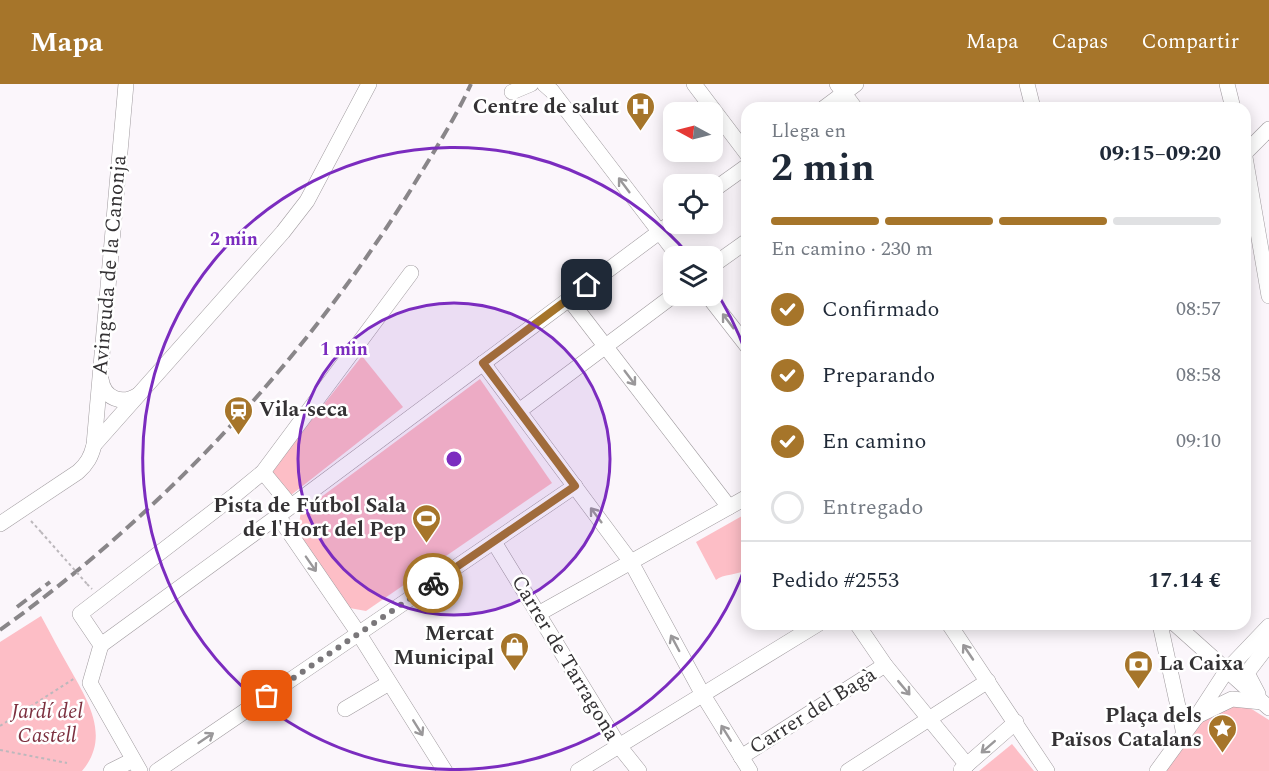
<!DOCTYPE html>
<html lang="es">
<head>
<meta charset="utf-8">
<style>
  :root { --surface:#fff; --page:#f6f6f7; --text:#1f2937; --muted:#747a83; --line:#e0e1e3; --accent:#a6752a }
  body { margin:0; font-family:Spectral,serif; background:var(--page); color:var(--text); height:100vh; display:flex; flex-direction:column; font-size:22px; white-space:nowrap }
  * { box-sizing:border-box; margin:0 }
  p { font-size:20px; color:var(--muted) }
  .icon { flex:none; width:33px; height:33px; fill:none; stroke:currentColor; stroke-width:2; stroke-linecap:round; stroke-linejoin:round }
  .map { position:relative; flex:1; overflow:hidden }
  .details { position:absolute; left:741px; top:18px; width:510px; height:528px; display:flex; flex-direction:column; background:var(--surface); border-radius:18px; box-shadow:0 3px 15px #0003 }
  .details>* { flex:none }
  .needle { width:39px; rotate:277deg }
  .buttons { position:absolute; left:663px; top:18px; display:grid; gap:12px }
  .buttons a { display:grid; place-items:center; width:60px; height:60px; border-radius:12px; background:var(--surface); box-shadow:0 3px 15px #0003; font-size:30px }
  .pin { position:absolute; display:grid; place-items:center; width:51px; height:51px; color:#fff; margin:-26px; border-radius:12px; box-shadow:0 3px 9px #0006 }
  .courier { position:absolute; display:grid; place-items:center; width:60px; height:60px; margin:-30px; border:4px solid #a6752a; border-radius:50%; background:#fff; color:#222; box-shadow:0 2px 8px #0007 }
  .summary em { font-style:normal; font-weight:700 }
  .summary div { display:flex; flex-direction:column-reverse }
  .summary { display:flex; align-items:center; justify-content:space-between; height:102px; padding:0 30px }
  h1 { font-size:39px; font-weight:700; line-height:45px }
  .bar { display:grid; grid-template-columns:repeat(4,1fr); gap:9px 6px; align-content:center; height:72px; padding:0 30px }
  .bar i { height:8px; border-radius:4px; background:var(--line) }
  .bar .active { background:var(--accent) }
  .bar p { grid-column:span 4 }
  .line { display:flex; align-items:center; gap:15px; padding:0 30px; border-top:2px solid var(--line) }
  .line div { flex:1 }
  ol { padding:0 30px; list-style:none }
  li { display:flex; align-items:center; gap:18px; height:66px }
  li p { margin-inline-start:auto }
  li .icon { padding:6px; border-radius:50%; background:var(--accent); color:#fff; stroke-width:4 }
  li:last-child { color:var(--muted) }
  li i { width:33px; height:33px; border:3px solid var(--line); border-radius:50% }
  header { display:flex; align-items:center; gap:36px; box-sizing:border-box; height:84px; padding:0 30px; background:var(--accent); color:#fff }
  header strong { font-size:28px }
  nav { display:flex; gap:33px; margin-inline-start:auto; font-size:21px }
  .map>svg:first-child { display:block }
</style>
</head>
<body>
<header>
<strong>Mapa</strong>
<nav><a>Mapa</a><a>Capas</a><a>Compartir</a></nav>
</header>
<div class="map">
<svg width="1269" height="687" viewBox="0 0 1269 687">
  <rect width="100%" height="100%" fill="#fbf6fb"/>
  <g fill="#fdbec6">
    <polygon points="362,272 403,323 286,415 267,392"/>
    <polygon points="480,295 552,399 366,527 344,523 297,450 301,428"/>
    <path d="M742,432l5,8v46c-10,5 -24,4 -31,10l-20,-38z"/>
    <path d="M41,532c10,18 19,36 29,53 18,32 41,68 12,102h-82v-129z"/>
    <polygon points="1232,621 1250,624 1269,636 1269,687 1163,687 1205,634"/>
    <polygon points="1012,660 1034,687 979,687"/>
  </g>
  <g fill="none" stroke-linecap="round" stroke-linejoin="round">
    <defs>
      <g id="minor">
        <polyline points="544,0 552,7 678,172"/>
        <polyline points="694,0 747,70"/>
        <polyline points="837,0 855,24"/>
        <polyline points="1027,0 1033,24"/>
        <polyline points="1227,0 1233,24"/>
        <polyline points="512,8 531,0"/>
        <polyline points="824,24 856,0"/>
        <polyline points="1245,69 1269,45"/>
        <polyline points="1245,73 1269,212"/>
        <polyline points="712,107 747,82"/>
        <polyline points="712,182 747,157"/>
        <polyline points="708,212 747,262"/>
        <polyline points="569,215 729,423"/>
        <polyline points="483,279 631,478 703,611 750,687"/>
        <path d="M101,295c3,20 21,26 37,16"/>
        <polyline points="519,327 674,211"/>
        <polyline points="94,361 283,148 307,117 369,0"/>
        <polyline points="263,388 291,422"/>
        <polyline points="278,432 359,550 445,687"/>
        <path d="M0,440l78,-52c9,-8 13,-15 16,-27l32,-361"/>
        <polyline points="494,458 619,662 639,687"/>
        <polyline points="538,530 747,413"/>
        <polyline points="857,540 885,581 967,681"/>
        <polyline points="949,540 1047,687"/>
        <polyline points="1160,540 1184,650"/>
        <polyline points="1175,540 1269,624"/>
        <polyline points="101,561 278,432 674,137"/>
        <polyline points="101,561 80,530 235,411 263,388 411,189"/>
        <polyline points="101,561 90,599 140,687"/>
        <polyline points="1258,610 1247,589 1269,560"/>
        <polyline points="345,625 389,599"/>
        <polyline points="1197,632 1232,615 1262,618"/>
        <polyline points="741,673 885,581"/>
        <polyline points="961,686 1016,638"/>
        <polyline points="111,687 133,676"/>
        <polyline points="157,687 575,402"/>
        <polyline points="578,687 818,540"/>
        <polyline points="848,687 988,597"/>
        <polyline points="1157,687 1197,632 1227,586 1269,542"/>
      </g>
    </defs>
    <use href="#minor" stroke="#a09b9f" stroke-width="16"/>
    <g stroke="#bcb8bc" stroke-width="2" stroke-dasharray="3 3" stroke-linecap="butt">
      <polyline points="31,437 41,448"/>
      <polyline points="87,500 92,505"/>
      <polyline points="0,642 75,594"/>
      <polyline points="0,666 67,679"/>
    </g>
    <use href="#minor" stroke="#fff" stroke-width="15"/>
    <g stroke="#898689" stroke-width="4" stroke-dasharray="12 6" stroke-linecap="butt">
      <polyline points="17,523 50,498"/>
      <path d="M0,546c162,-116 305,-270 410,-439 21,-35 44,-70 61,-107"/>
    </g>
    <polyline stroke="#bcb8bc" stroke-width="2" stroke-dasharray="3 3" stroke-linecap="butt" points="41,448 87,500"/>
  </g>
  <defs><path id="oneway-shaft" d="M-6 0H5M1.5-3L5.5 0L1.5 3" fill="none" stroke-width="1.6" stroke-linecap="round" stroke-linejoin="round" transform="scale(1.5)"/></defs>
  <g stroke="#9a989a">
    <use href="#oneway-shaft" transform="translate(624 101) rotate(-127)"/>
    <use href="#oneway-shaft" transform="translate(728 237) rotate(-127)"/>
    <use href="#oneway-shaft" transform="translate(630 294) rotate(53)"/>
    <use href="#oneway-shaft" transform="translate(596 431) rotate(-127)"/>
    <use href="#oneway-shaft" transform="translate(311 480) rotate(55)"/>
    <use href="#oneway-shaft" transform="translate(675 559) rotate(-118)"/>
    <use href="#oneway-shaft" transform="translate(968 568) rotate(-124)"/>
    <use href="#oneway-shaft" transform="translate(904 604) rotate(50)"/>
    <use href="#oneway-shaft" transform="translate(418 644) rotate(58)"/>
    <use href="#oneway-shaft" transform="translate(726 649) rotate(-122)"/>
    <use href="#oneway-shaft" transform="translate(206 654) rotate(-34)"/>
    <use href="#oneway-shaft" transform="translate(988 663) rotate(139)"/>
  </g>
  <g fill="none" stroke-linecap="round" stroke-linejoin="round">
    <polyline stroke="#7a777a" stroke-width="6" stroke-dasharray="0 10.8" points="267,612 433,499"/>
    <polyline stroke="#a6752a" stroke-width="8" points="433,499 575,402 483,279 587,201"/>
  </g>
  <circle cx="454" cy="375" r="156" fill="#7b2cbf" fill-opacity=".12"/>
  <g fill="none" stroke="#7b2cbf" stroke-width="3">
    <circle cx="454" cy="375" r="156"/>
    <path d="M746 481A311 311 0 1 1 689 171M713 203A311 311 0 0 1 746 269"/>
  </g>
  <defs>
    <symbol id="hospital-pin" viewBox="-11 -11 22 30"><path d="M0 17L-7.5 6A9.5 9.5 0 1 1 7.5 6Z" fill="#a6752a" stroke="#fff"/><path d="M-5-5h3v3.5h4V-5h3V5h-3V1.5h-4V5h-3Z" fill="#fff"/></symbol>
    <symbol id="station-pin" viewBox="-11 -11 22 30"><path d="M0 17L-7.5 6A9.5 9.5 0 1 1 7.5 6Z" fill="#a6752a" stroke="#fff"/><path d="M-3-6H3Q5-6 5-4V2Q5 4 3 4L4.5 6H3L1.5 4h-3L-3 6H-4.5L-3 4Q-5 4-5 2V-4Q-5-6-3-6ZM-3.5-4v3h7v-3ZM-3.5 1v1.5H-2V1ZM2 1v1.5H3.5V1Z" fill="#fff"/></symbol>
    <symbol id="stadium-pin" viewBox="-11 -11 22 30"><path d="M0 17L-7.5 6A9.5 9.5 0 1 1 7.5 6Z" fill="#a6752a" stroke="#fff"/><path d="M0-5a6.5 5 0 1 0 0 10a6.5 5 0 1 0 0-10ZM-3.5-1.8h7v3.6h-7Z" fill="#fff"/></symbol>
    <symbol id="shop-pin" viewBox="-11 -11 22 30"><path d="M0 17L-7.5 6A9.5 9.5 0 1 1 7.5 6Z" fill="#a6752a" stroke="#fff"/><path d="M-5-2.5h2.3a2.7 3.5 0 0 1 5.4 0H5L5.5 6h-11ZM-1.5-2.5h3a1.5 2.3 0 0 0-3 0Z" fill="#fff"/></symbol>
    <symbol id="bank-pin" viewBox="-11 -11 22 30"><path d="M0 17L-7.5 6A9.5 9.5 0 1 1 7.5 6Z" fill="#a6752a" stroke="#fff"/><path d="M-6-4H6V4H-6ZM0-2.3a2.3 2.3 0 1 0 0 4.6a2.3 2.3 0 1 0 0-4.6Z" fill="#fff"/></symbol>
    <symbol id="sight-pin" viewBox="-11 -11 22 30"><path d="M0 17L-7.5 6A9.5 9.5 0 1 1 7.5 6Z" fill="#a6752a" stroke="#fff"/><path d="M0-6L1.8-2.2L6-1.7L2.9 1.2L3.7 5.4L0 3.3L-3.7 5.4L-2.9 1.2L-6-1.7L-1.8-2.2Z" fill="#fff"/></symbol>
  </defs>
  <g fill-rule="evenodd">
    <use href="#hospital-pin" x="624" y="6" width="33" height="45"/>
    <use href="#station-pin" x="222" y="310" width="33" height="45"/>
    <use href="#stadium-pin" x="410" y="418" width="33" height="45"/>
    <use href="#shop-pin" x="498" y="546" width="33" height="45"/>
    <use href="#bank-pin" x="1122" y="564" width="33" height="45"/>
    <use href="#sight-pin" x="1206" y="628" width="33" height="45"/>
  </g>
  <g text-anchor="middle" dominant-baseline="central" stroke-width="5" stroke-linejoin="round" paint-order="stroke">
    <g font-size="21" font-weight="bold" fill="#343234" stroke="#fff" text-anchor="end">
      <text x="619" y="23">Centre de salut</text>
      <text x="259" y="326" text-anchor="start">Vila-seca</text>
      <text x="406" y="422">Pista de Fútbol Sala<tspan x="406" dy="24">de l'Hort del Pep</tspan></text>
      <text x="494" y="550">Mercat<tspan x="494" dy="24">Municipal</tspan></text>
      <text x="1159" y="580" text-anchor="start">La Caixa</text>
      <text x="1202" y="632">Plaça dels<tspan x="1202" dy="24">Països Catalans</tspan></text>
    </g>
    <g font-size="21" fill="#343234" stroke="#fff">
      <text transform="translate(110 181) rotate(-85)">Avinguda de la Canonja</text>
      <text transform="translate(565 574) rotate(59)">Carrer de Tarragona</text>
      <text transform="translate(813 627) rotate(-32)">Carrer del Bagà</text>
    </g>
    <g font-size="21" font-style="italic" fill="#7c303f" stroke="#fff">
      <text x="47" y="628">Jardí del<tspan x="47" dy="24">Castell</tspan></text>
    </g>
  </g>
  <circle cx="454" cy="375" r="9" fill="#7b2cbf" stroke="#fff" stroke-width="3"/>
  <g font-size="18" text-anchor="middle" font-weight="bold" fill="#7b2cbf" stroke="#fff" stroke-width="5" stroke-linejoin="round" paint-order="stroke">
    <text x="234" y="161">2 min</text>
    <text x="344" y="271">1 min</text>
  </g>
</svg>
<div class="buttons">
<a><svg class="needle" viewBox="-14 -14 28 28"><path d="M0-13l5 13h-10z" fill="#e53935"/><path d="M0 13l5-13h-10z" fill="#747a83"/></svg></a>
<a><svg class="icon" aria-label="locate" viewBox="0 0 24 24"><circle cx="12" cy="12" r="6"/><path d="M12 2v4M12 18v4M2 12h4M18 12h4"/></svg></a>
<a><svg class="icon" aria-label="layers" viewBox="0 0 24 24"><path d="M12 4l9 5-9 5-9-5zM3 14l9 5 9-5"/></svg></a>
</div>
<div class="pin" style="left:267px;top:612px;background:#ea580c"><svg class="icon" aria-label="bag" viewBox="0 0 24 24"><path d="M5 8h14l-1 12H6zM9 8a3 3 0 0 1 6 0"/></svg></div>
<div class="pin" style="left:587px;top:201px;background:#1f2937"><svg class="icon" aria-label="home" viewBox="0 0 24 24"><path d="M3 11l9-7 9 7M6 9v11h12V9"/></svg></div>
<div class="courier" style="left:433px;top:499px"><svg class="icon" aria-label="bike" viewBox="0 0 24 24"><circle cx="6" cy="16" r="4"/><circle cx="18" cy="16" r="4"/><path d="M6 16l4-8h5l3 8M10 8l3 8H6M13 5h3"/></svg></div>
<section class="details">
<div class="summary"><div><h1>2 min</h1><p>Llega en</p></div><em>09:15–09:20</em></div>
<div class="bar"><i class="active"></i><i class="active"></i><i class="active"></i><i></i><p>En camino · 230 m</p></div>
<ol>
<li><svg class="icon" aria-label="check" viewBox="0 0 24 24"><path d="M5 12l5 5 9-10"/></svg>Confirmado<p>08:57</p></li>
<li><svg class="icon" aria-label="check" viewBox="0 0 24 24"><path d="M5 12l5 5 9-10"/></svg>Preparando<p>08:58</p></li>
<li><svg class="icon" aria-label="check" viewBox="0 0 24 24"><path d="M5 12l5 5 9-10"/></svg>En camino<p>09:10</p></li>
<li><i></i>Entregado</li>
</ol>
<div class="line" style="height:78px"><div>Pedido #2553</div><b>17.14 €</b></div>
</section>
</div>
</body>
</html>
